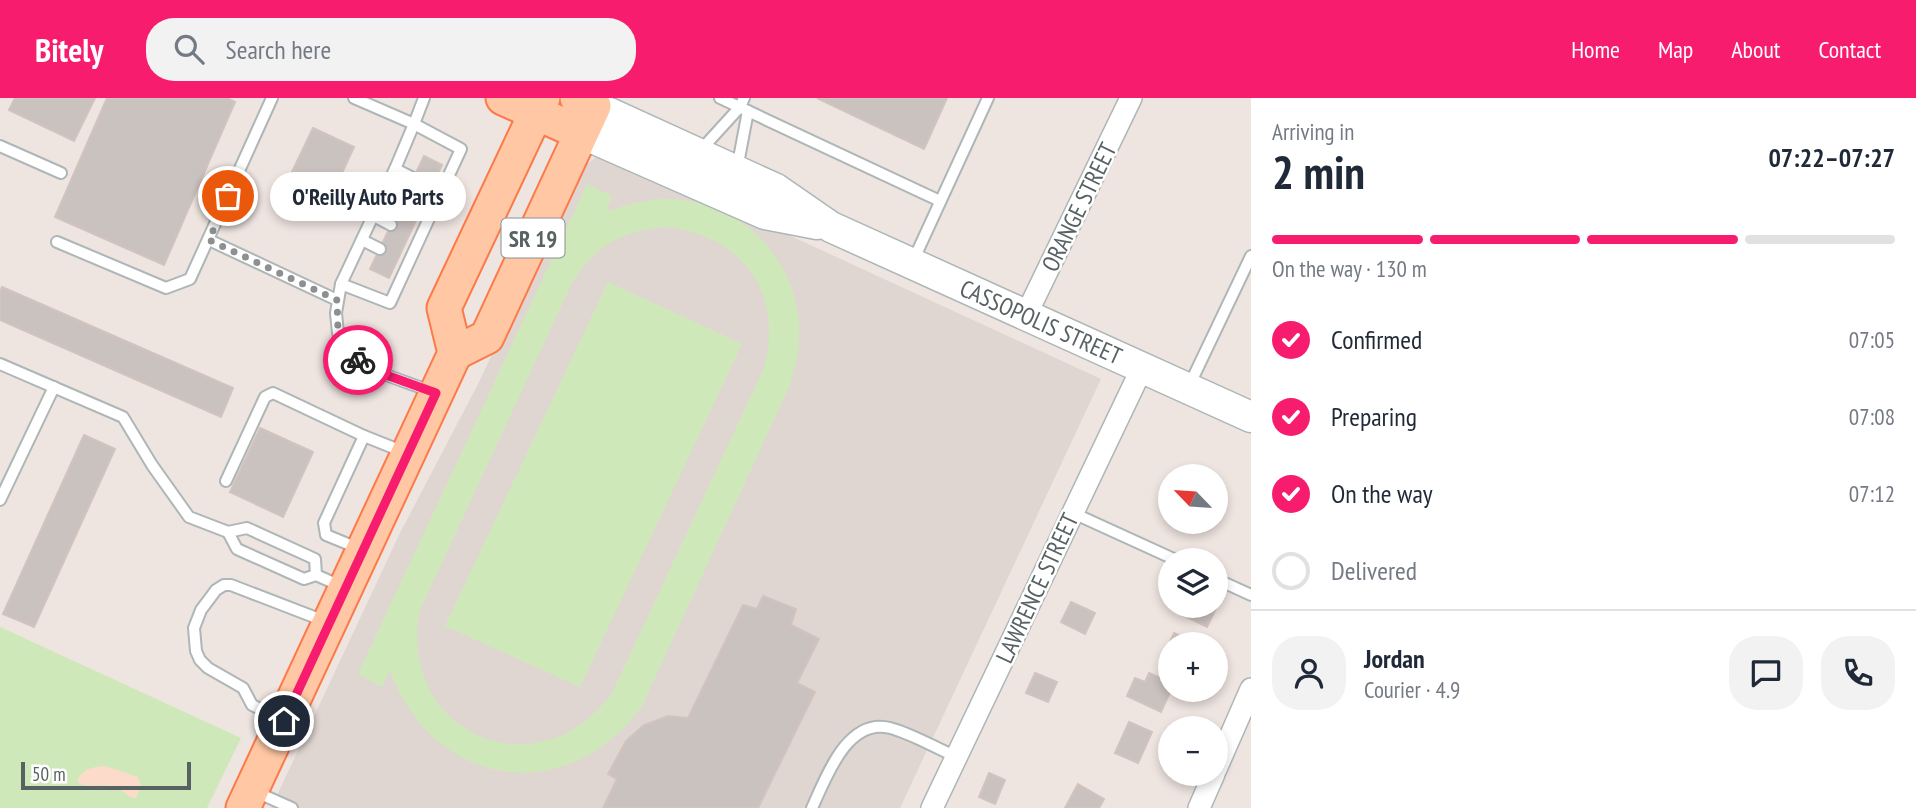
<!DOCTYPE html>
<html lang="en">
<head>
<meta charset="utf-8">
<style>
  :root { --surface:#fff; --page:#f2f2f3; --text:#1f2937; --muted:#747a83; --line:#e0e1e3; --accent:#f81c6e }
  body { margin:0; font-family:"PT Sans Narrow",sans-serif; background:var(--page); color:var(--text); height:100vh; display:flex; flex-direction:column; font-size:26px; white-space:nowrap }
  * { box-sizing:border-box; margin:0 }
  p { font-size:23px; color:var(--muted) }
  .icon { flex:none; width:38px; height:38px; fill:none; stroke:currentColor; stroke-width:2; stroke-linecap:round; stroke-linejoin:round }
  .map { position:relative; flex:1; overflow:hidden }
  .side { display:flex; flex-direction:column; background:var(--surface); width:665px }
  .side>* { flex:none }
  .needle { width:46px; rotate:295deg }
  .tools { position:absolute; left:1158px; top:366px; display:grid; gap:14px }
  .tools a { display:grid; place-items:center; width:70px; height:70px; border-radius:50%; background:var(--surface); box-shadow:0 4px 10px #0003; font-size:35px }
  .scale { position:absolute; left:21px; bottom:18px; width:170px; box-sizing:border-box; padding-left:7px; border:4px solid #596263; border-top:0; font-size:19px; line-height:24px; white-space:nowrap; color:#596263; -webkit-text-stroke:5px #fff; paint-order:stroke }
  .pin { position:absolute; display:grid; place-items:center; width:60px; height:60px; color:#fff; margin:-30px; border:4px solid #fff; border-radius:50%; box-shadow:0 2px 7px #0007 }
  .courier { position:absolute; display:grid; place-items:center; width:70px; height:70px; margin:-35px; border:5px solid #f81c6e; border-radius:50%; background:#fff; color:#222; box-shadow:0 2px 9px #0007 }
  .bubble { position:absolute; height:49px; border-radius:24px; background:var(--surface); box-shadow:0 4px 10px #0003; font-size:23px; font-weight:700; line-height:49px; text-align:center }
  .head em { font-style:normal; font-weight:700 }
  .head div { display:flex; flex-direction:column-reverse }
  .head { display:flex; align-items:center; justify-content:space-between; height:119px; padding:0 21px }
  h1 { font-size:46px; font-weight:700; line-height:52px }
  .bar { display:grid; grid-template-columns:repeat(4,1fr); gap:10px 7px; align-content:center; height:84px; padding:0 21px }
  .bar i { height:9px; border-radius:5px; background:var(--line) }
  .bar .current { background:var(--accent) }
  .bar p { grid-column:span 4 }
  .line { display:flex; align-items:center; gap:18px; padding:0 21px; border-top:2px solid var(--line) }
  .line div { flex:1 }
  .round { display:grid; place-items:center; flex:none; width:74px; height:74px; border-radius:28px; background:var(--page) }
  ol { padding:0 21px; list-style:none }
  li { display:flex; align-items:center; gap:21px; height:77px }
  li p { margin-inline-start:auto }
  li .icon { padding:7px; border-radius:50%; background:var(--accent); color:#fff; stroke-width:4 }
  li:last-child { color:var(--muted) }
  li i { width:38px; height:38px; border:4px solid var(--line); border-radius:50% }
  header { display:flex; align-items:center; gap:42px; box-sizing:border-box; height:98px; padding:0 35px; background:var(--accent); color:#fff }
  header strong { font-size:33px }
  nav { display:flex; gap:38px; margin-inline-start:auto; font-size:24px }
  .search { width:490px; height:63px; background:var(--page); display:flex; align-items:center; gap:18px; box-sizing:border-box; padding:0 24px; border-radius:28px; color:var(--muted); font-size:26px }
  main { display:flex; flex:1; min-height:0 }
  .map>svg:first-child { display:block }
</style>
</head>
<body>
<header>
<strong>Bitely</strong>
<div class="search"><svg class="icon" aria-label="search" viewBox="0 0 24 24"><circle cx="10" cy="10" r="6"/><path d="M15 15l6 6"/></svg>Search here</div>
<nav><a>Home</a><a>Map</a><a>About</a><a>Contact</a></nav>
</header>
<main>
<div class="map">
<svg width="1251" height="710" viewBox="0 0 1251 710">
  <rect width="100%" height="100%" fill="#eee4e0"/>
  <polygon fill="#e0d6d1" points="615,57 1101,281 900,710 271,710 400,435 478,286 580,71 595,60"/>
  <g fill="#cfe8ba" fill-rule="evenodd">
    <path d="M587,86l25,12 -6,16c20,-7 40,-13 62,-13 77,1 137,68 131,144 -1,15 -5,28 -9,42l-148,321c-74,102 -207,84 -252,-35l-8,16 -24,-13zM667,129c76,9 117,67 97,141l-152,325c-74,102 -216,40 -192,-83l151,-325c23,-39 51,-55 96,-58z"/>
    <polygon points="608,184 742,246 580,589 445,528"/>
    <polygon points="0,529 241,640 207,710 0,710"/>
  </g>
  <path fill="#fddbcb" d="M105,668l33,11 3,9 -5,12 -6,-1c-23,-21 -37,-5 -53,-15 4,-13 16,-15 28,-16z"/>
  <g fill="#cac2bf" stroke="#d3c3be" stroke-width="2">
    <polygon points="15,0 95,0 74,43 9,12"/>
    <polygon points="107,0 227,0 235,4 164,167 55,119"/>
    <polygon points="817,0 947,0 924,51"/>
    <polygon points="313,30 354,49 321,121 279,101"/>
    <polygon points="424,58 442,67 389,180 370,171"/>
    <polygon points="2,189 233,290 221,319 0,222 0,194"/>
    <polygon points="260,330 313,354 283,419 230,394"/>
    <polygon points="84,337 115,351 34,529 3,516"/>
    <polygon points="1216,497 1221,500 1207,529 1174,513 1177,508 1216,508"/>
    <polygon points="763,498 796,511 791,527 819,541 797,585 815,594 758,710 603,710 617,681 608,676 626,643 644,627 668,618 688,620 743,507 757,511"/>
    <polygon points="1071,504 1095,515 1085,536 1061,524"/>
    <polygon points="1174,535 1197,546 1171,546 1171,571 1160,566"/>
    <polygon points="1035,575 1057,584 1048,604 1026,595"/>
    <polygon points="1149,575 1171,585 1171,592 1161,614 1127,598 1135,580 1145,584"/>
    <polygon points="1129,624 1152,634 1138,665 1115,655"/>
    <polygon points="989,675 1005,682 995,706 979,699"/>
    <polygon points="1078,686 1104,701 1099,710 1065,710"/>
  </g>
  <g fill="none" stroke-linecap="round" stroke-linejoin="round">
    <defs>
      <g id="lane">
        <polyline points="354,0 414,26 395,71 341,186 336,215 338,235 344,253 375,273 433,294"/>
        <polyline points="720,0 940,103"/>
        <polyline points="0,48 61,75"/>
        <polyline points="699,54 740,9 744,0"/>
        <polyline points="395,71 413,80"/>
        <polyline points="737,71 748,13"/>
        <polyline points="384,95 403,103"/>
        <polyline points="374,118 391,127"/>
        <polyline points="209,142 337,202"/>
        <polyline points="362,142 380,151"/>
        <polyline points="57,144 166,190 190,181 272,0"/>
        <polyline points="913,163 988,0"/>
        <polyline points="341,186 390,205 461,51 414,26 424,0"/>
        <polyline points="0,266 123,319 152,367 189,419 228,434"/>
        <polyline points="1189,288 1251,158"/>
        <polyline points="364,338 404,354"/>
        <polyline points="226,383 265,299 273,295 364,338 324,425 326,437 360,451"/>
        <polyline points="0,402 54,289"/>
        <polyline points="1073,415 1176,462"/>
        <polyline points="316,477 315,461 247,430 228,434 237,451 304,481 316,477 343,489"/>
        <polyline points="1216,481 1251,497"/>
        <polyline points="279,620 252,607 243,590 208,570 200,562 196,553 194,530 201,512 216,492 224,487 231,487 327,524"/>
        <polyline points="256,694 292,710"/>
        <path d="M812,710c14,-30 35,-91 78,-80 23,6 45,20 67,29"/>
      </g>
      <g id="street">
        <polyline points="1026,217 1131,0"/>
        <polyline points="1216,671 1251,591"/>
        <polyline points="932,710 1142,270"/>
        <polyline points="1199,710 1214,676"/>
      </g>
      <g id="secondary">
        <polyline points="598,0 594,8 776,91 831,129 1251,319"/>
        <polyline points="581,35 765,116 817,126"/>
      </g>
      <g id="primary">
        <polyline points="503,0 581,35"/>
        <polyline points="455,255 487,239 594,8 577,0"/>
        <polyline points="243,710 455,255 444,210 543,0"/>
      </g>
    </defs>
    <use href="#lane" stroke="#aeb6b7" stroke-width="14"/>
    <use href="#street" stroke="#aeb6b7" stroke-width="24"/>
    <use href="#secondary" stroke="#adb6b7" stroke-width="33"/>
    <use href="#primary" stroke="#fd7949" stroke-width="37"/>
    <use href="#lane" stroke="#fff" stroke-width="10"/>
    <use href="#street" stroke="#fff" stroke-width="21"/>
    <use href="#secondary" stroke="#fff" stroke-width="30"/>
    <use href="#primary" stroke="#ffc7a3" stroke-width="33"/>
  </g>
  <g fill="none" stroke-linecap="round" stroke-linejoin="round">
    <polyline stroke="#8d908f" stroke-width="7" stroke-dasharray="0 12.6" points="228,98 209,142 337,202 338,234 344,253 358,262"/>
    <polyline stroke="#f81c6e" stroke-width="9" points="284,623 436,295 375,273 358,262"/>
  </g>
  <g text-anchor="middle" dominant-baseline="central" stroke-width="5" stroke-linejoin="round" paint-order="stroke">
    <rect fill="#fff" stroke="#8b9192" stroke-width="2" x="501.5" y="120.5" width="63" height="39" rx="5"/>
    <g font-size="23" font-weight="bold" fill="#596263">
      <text x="533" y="140">SR 19</text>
    </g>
    <g font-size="24" fill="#596263" stroke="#fff">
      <text transform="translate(1079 109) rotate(-64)">ORANGE STREET</text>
      <text transform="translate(1041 224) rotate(24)">CASSOPOLIS STREET</text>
      <text transform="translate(1037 490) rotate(-65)">LAWRENCE STREET</text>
    </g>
  </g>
</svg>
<div class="tools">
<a><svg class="needle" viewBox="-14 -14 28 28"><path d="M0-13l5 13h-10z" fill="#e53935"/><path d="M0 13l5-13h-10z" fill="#747a83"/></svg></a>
<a><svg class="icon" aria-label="layers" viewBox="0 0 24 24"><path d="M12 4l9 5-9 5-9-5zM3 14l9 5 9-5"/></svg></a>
<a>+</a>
<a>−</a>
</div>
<div class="scale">50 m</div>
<div class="pin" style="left:228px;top:98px;background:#ea580c"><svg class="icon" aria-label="bag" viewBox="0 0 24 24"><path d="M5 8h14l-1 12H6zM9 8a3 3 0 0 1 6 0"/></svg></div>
<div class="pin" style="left:284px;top:623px;background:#1f2937"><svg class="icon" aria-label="home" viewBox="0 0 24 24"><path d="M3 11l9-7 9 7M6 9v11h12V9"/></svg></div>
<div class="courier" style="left:358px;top:262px"><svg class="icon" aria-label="bike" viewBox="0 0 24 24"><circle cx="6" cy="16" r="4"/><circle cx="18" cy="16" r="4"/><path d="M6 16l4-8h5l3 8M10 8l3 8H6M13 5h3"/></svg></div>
<div class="bubble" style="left:270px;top:74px;width:196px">O'Reilly Auto Parts</div>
</div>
<section class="side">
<div class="head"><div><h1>2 min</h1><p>Arriving in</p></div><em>07:22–07:27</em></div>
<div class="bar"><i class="current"></i><i class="current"></i><i class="current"></i><i></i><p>On the way · 130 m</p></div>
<ol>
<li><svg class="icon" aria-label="check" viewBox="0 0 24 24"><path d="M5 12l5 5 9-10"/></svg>Confirmed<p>07:05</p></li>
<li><svg class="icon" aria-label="check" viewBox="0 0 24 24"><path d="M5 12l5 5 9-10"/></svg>Preparing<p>07:08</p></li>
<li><svg class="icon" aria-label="check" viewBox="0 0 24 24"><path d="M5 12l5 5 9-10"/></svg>On the way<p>07:12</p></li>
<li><i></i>Delivered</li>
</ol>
<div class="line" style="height:126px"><a class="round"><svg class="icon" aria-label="person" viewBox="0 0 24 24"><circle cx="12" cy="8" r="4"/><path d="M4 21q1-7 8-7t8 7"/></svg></a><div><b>Jordan</b><p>Courier · 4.9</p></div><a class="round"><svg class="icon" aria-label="chat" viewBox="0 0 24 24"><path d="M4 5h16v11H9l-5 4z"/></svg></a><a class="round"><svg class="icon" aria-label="phone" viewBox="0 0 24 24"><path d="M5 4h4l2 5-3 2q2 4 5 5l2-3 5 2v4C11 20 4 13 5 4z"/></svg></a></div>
</section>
</main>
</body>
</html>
